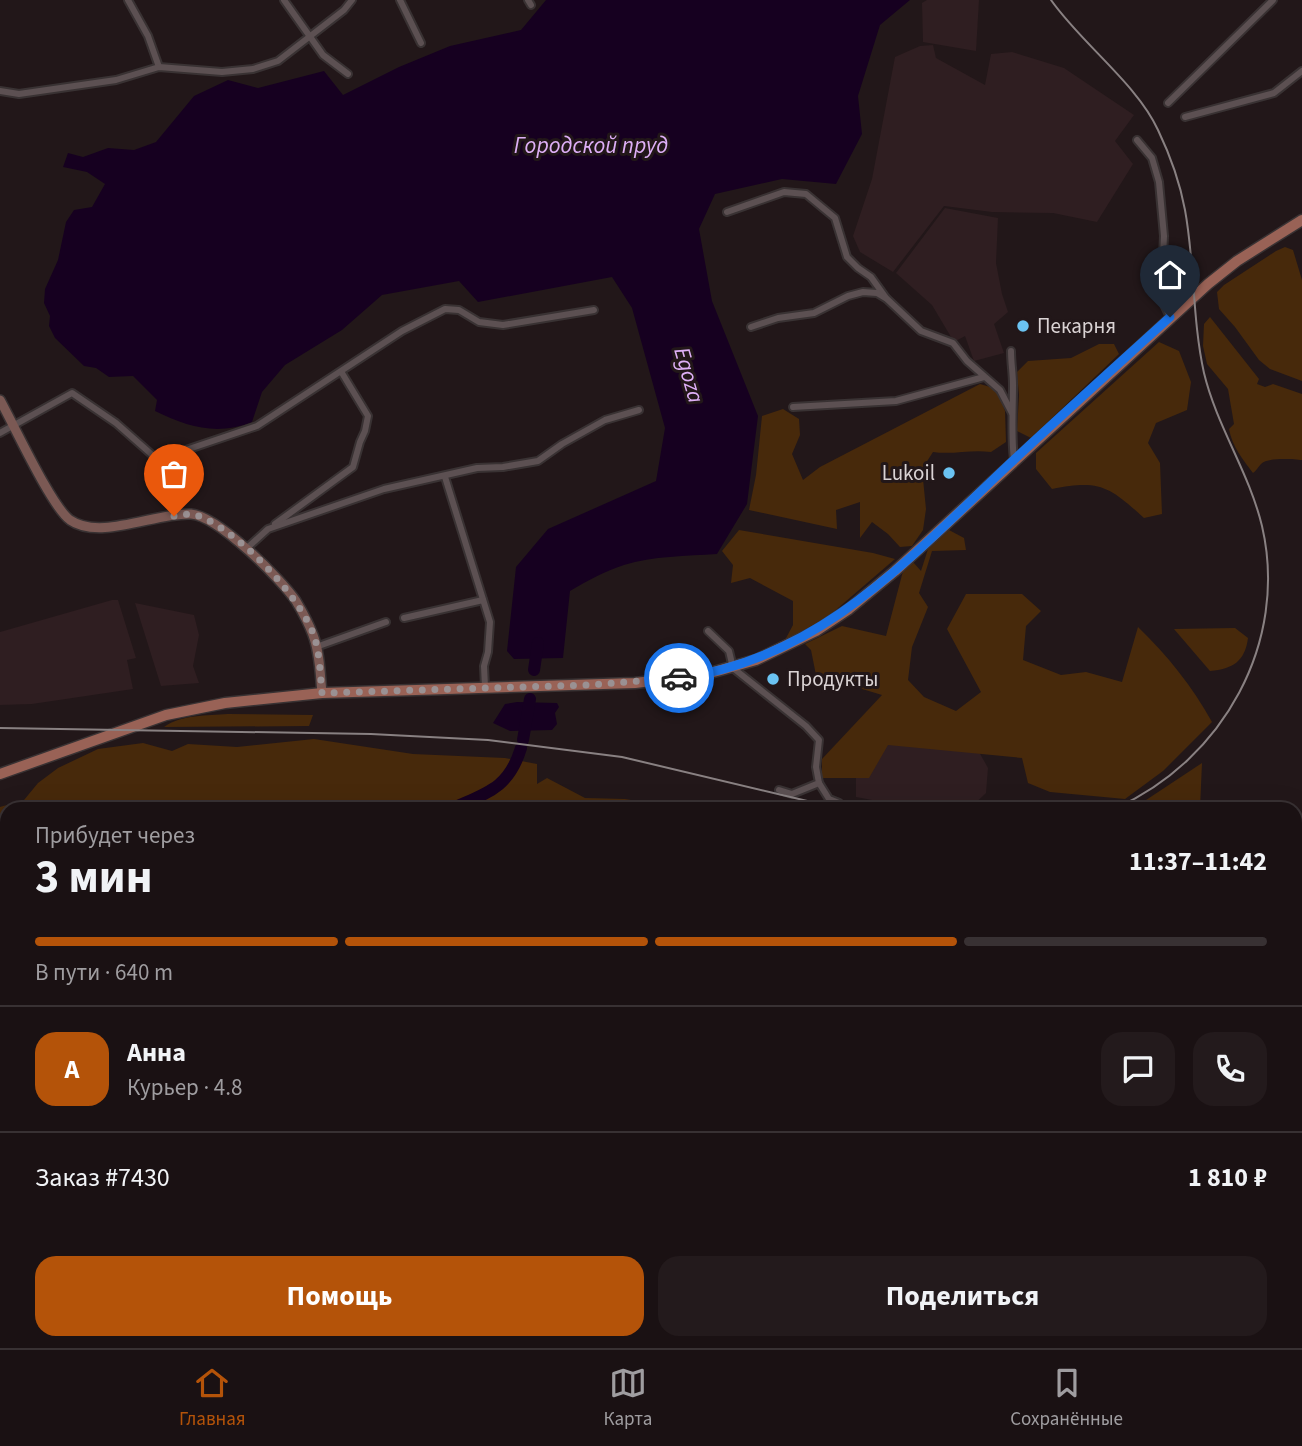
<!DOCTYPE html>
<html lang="ru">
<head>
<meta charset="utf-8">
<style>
  :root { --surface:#1a1113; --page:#231a1c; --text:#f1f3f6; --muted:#9f9da0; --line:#383133; --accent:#b45309 }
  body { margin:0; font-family:"Source Sans 3",sans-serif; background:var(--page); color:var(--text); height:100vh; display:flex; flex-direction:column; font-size:26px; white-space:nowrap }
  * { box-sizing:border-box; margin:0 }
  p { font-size:23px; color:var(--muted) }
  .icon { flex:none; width:38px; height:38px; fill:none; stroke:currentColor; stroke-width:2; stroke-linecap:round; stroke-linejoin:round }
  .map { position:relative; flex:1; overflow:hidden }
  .drawer { position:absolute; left:0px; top:802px; width:1302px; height:548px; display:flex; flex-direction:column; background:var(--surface); border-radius:21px 21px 0 0; box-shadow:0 7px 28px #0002,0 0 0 2px var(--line) }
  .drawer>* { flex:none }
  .pin { position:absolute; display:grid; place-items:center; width:60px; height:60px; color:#fff; margin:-72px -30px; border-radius:50% 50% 50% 0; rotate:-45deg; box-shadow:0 0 7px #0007 }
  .pin .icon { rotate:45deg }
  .courier { position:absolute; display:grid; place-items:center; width:70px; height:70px; margin:-35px; border:5px solid #1a73e8; border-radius:50%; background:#fff; color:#222; box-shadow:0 2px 9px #0007 }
  .head em { font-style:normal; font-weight:700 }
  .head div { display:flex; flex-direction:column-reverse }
  .head { display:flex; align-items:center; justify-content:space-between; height:119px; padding:0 35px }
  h1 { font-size:46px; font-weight:700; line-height:52px }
  .bar { display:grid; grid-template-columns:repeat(4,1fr); gap:10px 7px; align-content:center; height:84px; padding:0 35px }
  .bar i { height:9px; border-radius:5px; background:var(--line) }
  .bar .active { background:var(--accent) }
  .bar p { grid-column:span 4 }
  .line { display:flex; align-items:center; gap:18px; padding:0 35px; border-top:2px solid var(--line) }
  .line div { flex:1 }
  .round { display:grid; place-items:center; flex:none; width:74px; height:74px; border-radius:21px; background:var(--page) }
  .cta { display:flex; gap:14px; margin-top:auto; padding:14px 35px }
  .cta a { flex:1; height:80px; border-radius:21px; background:var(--accent); color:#fff; font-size:28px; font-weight:700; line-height:80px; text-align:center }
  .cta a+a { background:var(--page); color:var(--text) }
  .menu { display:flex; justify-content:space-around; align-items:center; height:98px; border-top:2px solid var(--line); background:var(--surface); font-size:19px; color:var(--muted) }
  .menu a { display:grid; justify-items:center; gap:4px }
  .menu .active { color:var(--accent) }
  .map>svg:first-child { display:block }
</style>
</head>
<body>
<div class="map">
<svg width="1302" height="1348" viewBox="0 0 1302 1348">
  <rect width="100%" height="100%" fill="#221719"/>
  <g fill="#2f1e21">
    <polygon points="927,0 979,0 976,51 923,42 922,3"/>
    <polygon points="933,45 936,58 985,85 991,54 1012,52 1064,68 1134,115 1115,141 1133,164 1097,222 1053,213 992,212 944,206 893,272 860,252 853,236 872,179 895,57 920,46"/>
    <polygon points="945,208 998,218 996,263 1002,294 1008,312 994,324 1004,353 974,361 965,336 954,342 932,305 896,273"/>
    <polygon points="112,600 118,600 136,658 127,660 133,689 32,704 0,705 0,632"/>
    <polygon points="135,603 194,615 199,635 193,666 199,683 161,686"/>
    <polygon points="886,737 974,743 988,768 986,793 970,808 915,808 856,797 856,771"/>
  </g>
  <g fill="#47290b">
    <polygon points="1285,247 1293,250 1302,280 1302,381 1270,369 1259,360 1235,327 1219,309 1217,292 1224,285 1276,251"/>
    <path d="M1210,317l49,62 -2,5 8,3 8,-3 29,10v66c-9,-1 -35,-3 -41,4 -3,3 -5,7 -8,9 -10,-13 -21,-27 -24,-44l5,-5 -6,-35 -21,-25 -4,-18 1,-22z"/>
    <path d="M1159,342l20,9 12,31 -4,28 -31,13 -8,20 12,20 2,51 -18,4c-34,-31 -44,-39 -92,-29l-16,-20v-16z"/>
    <polygon points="1099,344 1114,344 1119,354 1031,438 1017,431 1019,395 1017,372 1028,361 1071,358"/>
    <path d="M980,384l17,5 8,22 1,31 -15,10c-20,-3 -38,3 -58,0l-11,17 4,40 -3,21 -11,16 -12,1 -12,-13 -16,-12 -12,16v-36l-24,8 1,19 -88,-19 7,-35 6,-59 21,-7 16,10 1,16 -8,19 11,26 17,-13z"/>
    <polygon points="739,530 873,553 895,559 816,627 785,640 793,625 793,601 750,578 731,583 733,565 722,551"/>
    <path d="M949,530l15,8 2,12 -34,1 -13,42 9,14 -16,40 -4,33 16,17 32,14 25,-19 -34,-63 19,-35h56l19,17 -15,15 -3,34 38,15 25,-3 36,10 16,-55c30,29 54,59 74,95l-49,49 -38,28 -75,-7 -22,-9 -6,-25 -134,-13 -19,33h-47v-19l60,-64 -66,-20 -5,-25 -6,-6 37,-18 44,10 17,-65 10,-9 8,9 7,-22z"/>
    <path d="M1235,628l13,10c-3,23 -15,31 -38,33l-36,-42z"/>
    <path d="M228,714l85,1 -4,11 -145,1c18,-13 43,-11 64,-13z"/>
    <polygon points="314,739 413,754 505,758 537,764 537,784 547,778 585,798 625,799 667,806 671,808 7,808 7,1218 0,1210 0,807 24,800 38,783 58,768 98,749 143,743 172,751 188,744 237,747"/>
    <polygon points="1202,763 1200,808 1134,808"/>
    <polygon points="1295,943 1302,945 1302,1048 1295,1050"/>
    <polygon points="1302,1072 1302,1348 1271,1348 1262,1342 1295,1342 1295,1075"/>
    <polygon points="109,1342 1141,1342 1143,1348 105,1348"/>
    <polygon points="1143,1342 1244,1342 1249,1348 1145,1348"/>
  </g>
  <g fill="#160020">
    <path d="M546,0h364l-30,25 -22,71 4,38 -26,50 -54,-5 -67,15 -16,35 13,72 46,115 -11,88 -30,50c-30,2 -64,2 -93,11 -19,6 -37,16 -54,26l-7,67 -49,1 -7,-8 9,-84 32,-38 108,-48 9,-53 -33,-120 -20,-31 -134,25 -19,-21 -77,14 -40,35 -57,35 -23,27 -10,30c-35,14 -64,5 -97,-11l2,-11 -24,-24 -24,1 -13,-9 -12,-2 -29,-28 -6,-12 1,-10 -6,-13 1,-14 13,-29 8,-38 8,-12 18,-3 13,-23 -18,-12 -24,-5 5,-14 15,4 25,-9 26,2 22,-8 38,-46 34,-16 30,8 66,-17 19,24 56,-28 51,-21 71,-16z"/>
    <polygon points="517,702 557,703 559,707 555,713 557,724 552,730 510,731 493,723 505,704"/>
  </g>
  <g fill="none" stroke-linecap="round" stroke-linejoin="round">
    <g stroke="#160020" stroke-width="12">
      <polyline points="534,670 538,643"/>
      <polyline points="523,740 530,699"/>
      <path d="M453,808c34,-15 56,-20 68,-60"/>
      <polyline points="0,861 7,858"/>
    </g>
    <defs>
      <g id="street">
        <polyline points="128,0 148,36 159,67"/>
        <polyline points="284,0 323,55 348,74"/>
        <polyline points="400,0 421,43"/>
        <polyline points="528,0 531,5"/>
        <polyline points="0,91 19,94 116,80 159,67 222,72 253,69 278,61 344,10 352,0"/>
        <polyline points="1168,103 1273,0"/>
        <polyline points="1185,117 1274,93 1302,71"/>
        <polyline points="1137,140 1152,158 1159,182 1164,236 1161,298 1170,317"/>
        <polyline points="727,212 784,192 806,194 835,218 847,257 858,268 871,277 886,298"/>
        <polyline points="751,327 778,318 814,313 848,296 863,292 877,293 887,299 921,331 953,343 967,361 1000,390 1012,413"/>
        <path d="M1011,351c0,12 2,22 2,34 0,26 -2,49 1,75"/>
        <polyline points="793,407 896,401 984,377"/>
        <polyline points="0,433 72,393 116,423 158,460 174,488 178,475 177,453 257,426 402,331 445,309 459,310 479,322 503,325 594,310"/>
        <polyline points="445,477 490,622 488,652 484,666 485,687"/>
        <polyline points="174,516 174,488"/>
        <polyline points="275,524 353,467 360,442 365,431 368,416 342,373"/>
        <polyline points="246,549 268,529 384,489 477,468 503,467 538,461 562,444 605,420 639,410"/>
        <polyline points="404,618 483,600"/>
        <polyline points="708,631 729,651 733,668 806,726 819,740 816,767 819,783 792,794 779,790"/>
        <polyline points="316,647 386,622"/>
        <polyline points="819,783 829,799 839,803"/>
      </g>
      <g id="secondary">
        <path d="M0,400c14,25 51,106 70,120 30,21 87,-8 121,-6 27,2 90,65 105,87 6,10 13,23 17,34 7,18 7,39 9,58"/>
        <polyline points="1295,1070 1302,1067"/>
        <polyline points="1257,1342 1265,1348"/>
      </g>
      <polyline id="primary" points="0,774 166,715 225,703 322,693 635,683 703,675 756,660 816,631 849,609 895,571 1208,284 1237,261 1302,220"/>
    </defs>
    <use href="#street" stroke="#393233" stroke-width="10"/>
    <use href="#secondary" stroke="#393233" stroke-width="12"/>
    <use href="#primary" stroke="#393233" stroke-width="13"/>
    <use href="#street" stroke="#5c5052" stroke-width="6"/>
    <use href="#secondary" stroke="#7b5954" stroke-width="9"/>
    <use href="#primary" stroke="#996256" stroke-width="10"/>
    <g stroke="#898182" stroke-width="2">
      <path d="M1051,0c30,43 86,84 107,130 12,25 22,53 27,80 10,54 7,109 19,163 13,54 45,99 58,153 27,116 -39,234 -146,282"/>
      <polyline points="0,728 371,734 488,740 622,757 837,808"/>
    </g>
  </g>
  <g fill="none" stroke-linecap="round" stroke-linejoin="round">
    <path stroke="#9a9193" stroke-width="7" stroke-dasharray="0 12.6" d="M174,516c7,-1 15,-3 22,-1 41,14 101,78 117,118 7,18 7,41 9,60l267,-8 90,-7"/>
    <path stroke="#1a73e8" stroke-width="9" d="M679,678c138,-18 227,-116 323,-207 55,-52 112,-103 168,-154"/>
  </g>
  <g fill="#6bc3f2" stroke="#221719" stroke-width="2.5">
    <circle cx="1023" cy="326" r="7"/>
    <circle cx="949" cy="473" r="7"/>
    <circle cx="773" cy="679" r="7"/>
  </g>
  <g text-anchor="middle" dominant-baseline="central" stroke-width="6" stroke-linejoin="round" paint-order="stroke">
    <g font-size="21" fill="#dad3d4" stroke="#221719" text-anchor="start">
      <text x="1037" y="326">Пекарня</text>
      <text x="935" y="473" text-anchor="end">Lukoil</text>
      <text x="787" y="679">Продукты</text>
    </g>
    <g font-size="23" font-style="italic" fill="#deaff6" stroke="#221719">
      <text x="591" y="145">Городской пруд</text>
      <text transform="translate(689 375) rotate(74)">Egoza</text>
    </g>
  </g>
</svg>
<div class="pin" style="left:174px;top:516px;background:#ea580c"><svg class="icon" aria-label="bag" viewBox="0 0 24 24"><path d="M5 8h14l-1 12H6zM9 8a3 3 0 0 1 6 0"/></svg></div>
<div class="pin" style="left:1170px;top:317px;background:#1f2937"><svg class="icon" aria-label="home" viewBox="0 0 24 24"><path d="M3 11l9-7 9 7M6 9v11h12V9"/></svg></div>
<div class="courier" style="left:679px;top:678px"><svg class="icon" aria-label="car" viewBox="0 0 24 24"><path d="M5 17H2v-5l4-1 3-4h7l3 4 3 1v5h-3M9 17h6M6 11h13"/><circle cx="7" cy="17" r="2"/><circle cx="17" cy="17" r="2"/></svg></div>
<section class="drawer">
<div class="head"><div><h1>3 мин</h1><p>Прибудет через</p></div><em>11:37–11:42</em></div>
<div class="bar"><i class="active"></i><i class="active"></i><i class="active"></i><i></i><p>В пути · 640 m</p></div>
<div class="line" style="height:126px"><b class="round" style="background:var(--accent);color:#fff">А</b><div><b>Анна</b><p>Курьер · 4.8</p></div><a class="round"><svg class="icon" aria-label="chat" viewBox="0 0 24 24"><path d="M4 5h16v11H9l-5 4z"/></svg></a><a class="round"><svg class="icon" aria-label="phone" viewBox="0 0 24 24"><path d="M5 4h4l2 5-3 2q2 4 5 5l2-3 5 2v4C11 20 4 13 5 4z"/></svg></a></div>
<div class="line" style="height:91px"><div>Заказ #7430</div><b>1 810 ₽</b></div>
<div class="cta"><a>Помощь</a><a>Поделиться</a></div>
</section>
</div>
<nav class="menu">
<a class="active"><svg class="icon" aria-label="home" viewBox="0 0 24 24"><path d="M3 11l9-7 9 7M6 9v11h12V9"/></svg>Главная</a>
<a><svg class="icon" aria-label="map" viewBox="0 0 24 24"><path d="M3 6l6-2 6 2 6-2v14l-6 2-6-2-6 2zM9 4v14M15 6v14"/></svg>Карта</a>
<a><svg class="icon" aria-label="saved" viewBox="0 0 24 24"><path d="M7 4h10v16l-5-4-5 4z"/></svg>Сохранённые</a>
</nav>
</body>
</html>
